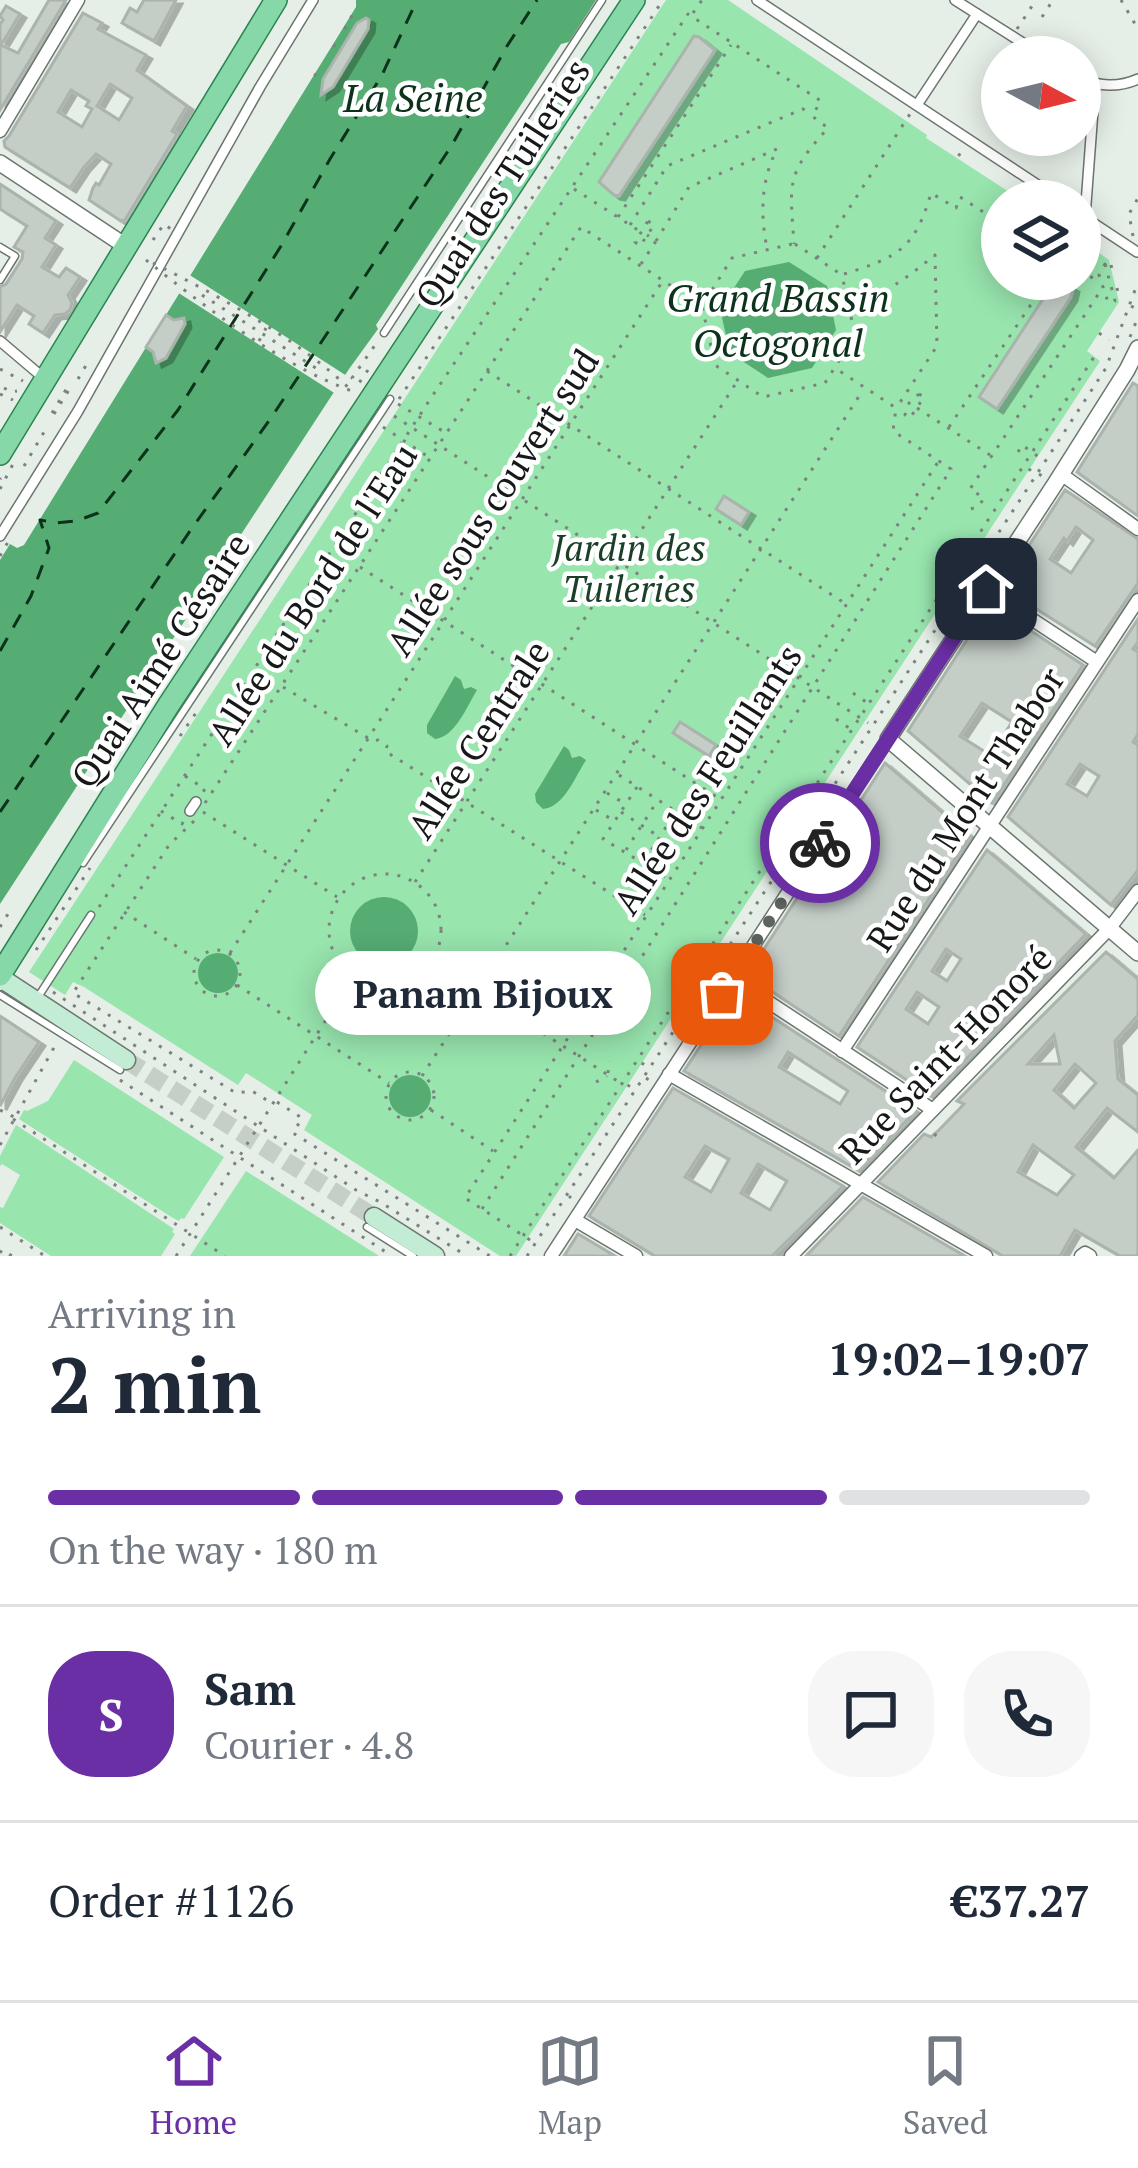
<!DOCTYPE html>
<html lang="en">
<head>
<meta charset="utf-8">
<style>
  :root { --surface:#fff; --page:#f6f6f7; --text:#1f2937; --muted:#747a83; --line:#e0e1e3; --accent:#6b2fa5 }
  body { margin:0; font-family:"PT Serif",serif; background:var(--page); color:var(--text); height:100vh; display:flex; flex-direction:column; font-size:45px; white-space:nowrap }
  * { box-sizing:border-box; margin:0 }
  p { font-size:39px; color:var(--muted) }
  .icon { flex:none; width:66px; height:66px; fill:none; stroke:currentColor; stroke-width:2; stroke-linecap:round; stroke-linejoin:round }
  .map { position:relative; height:1256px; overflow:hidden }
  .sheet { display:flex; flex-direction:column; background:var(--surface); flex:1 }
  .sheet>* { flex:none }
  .needle { width:78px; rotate:97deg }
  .controls { position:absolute; left:981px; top:36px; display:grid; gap:24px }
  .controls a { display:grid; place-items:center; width:120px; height:120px; border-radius:50%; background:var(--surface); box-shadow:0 6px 30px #0003; font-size:60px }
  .pin { position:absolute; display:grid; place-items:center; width:102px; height:102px; color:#fff; margin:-51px; border-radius:24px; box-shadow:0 6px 18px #0006 }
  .courier { position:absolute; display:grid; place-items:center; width:120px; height:120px; margin:-60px; border:9px solid #6b2fa5; border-radius:50%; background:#fff; color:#222; box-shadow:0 3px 15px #0007 }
  .bubble { position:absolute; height:84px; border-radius:42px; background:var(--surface); box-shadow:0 6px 30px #0003; font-size:39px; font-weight:700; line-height:84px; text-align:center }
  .summary em { font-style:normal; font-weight:700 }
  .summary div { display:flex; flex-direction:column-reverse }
  .summary { display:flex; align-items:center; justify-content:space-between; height:204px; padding:0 48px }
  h1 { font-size:78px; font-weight:700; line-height:90px }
  .bar { display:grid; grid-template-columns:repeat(4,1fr); gap:18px 12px; align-content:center; height:144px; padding:0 48px }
  .bar i { height:15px; border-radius:9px; background:var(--line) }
  .bar .on { background:var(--accent) }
  .bar p { grid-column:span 4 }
  .line { display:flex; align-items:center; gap:30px; padding:0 48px; border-top:3px solid var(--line) }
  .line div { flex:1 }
  .round { display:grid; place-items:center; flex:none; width:126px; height:126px; border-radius:48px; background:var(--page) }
  .tabs { display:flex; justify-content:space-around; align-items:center; height:168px; border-top:3px solid var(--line); background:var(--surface); font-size:33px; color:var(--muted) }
  .tabs a { display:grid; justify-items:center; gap:6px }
  .tabs .on { color:var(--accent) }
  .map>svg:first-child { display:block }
</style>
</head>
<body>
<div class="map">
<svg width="1138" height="1256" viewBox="0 0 1138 1256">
  <defs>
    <filter id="shadow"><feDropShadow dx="6" dy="4" stdDeviation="0" flood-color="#0004"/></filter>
  </defs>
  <rect width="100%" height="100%" fill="#e5eee7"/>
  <g fill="#98e5ae">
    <polygon points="666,0 728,0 927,135 926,138 1023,201 1002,201 1002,279 1080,279 1080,239 1109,260 1119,302 1087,351 1100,361 516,1256 500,1256 304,1130 312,1115 246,1073 238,1085 84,987 73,982 65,995 29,972"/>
    <polygon points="74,1060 224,1157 184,1219 181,1218 179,1221 173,1218 19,1119 24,1110 27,1111 48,1101"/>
    <polygon points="16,1125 174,1229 172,1232 175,1234 161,1256 51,1256 0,1223 0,1207 3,1208 20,1175 2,1164 0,1166 0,1156"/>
    <polygon points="246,1171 379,1256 190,1256"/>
  </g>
  <g fill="#55ad73">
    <polygon points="356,0 596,0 569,42 561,44 376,325 378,329 349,369 0,904 0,560 10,544 17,548 24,545 356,7"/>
    <polygon points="789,262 827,286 836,330 812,368 768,378 730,353 720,309 745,271"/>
    <path d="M455,676l6,4 3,9 7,-2 6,3c-11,18 -22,47 -42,49l-8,-6v-8z"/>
    <path d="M564,746l5,4 3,8 8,-2 6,4c-11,17 -22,47 -43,49l-7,-7 -1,-8z"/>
    <circle cx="384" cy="931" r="34"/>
    <circle cx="218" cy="973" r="20"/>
    <circle cx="410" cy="1096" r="21"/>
  </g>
  <polygon fill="#e5eee7" points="185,272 350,378 339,396 174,290"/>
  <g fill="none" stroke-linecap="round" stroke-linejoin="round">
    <g stroke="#0c321b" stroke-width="3" stroke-dasharray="15 12" stroke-linecap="butt">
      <polyline points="0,651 31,596 49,548 40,520 56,523 76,521 98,513 178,410 281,246 330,159 382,75 417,0"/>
      <polyline points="0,812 190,531 271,418 452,145 507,46 537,0"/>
    </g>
  </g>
  <g fill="#c4cec7" stroke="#aab3ac" stroke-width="3" fill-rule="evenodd" filter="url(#shadow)">
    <polygon points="49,0 66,0 0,110 0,24 3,20 0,16 6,6 20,14 1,45 18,53"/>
    <polygon points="144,0 176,0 154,41 122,23 130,8 137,12"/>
    <path d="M83,13l19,10 -4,6 48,26 -9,15 50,36 -15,25 5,3 -52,86 -4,1 -32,-21 4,-12 3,-5 3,2 12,-21 -15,-10 -12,13 -14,21 -65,-41 -1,-6 5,-5zM110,84l22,14 -13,22 -22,-14zM71,90l18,11 -3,5 6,3 -10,18 -24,-15z"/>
    <polygon points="366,18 369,20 368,29 333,87 321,95 323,79 357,23"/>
    <polygon points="694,36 699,37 715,50 619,196 614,195 599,182"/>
    <polygon points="0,184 56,221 45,238 56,245 42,267 59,277 66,268 80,277 68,295 72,303 70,310 65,314 55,315 43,333 29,324 34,316 17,305 0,332 0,287 6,284 22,259 23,252 14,247 27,226 0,209"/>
    <polygon points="1056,279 1073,288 1071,297 997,409 979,397"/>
    <polygon points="166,315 174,320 184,318 185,324 166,358 156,363 153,352 146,347"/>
    <polygon points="1133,383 1138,386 1138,516 1077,472"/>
    <path d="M1065,490l73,49v44l-43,63 -93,-59zM1076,527l17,13 -22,33 -21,-14 14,-21 3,3z"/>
    <polygon points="724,496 749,512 741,525 716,509"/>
    <path d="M990,604l93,61 -91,138 -84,-72zM982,703l30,19 -22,33 -30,-19z"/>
    <path d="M1138,619v23l-5,7 5,3v82l-5,8 5,3v125l-27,35 -103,-88zM1080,764l19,12 -12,20 -20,-12z"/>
    <polygon points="680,722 716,745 709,756 673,733"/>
    <polygon points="885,763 970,836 839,1036 747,975"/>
    <path d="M987,850l99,84 -155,162 -74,-49zM946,949l15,10 -14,22 -15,-10zM917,992l22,15 -11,17 -22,-15z"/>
    <path d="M1106,952l32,27v36l-23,26 3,38 20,16v37l-31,-24 -31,39 38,31 24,-28v106h-18l-45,-26 -15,26h-57l-125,-74 46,-48 7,3 7,-6 26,-27 -7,-3zM1054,1035l6,29h-32zM1075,1064l21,19 -22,25 -20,-18zM1033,1145l41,30 -17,20 -39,-23z"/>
    <path d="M735,993l181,118 -58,59 -174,-99zM788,1052l60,39 -8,13 -61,-37z"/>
    <polygon points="0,1016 39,1042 15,1078 0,1106"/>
    <path d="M673,1088l170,98 -71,70h-117l-66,-40zM705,1146l24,13 -18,33 -26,-15zM758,1164l29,17 -17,29 -29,-17z"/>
    <polygon points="863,1197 965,1256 806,1256"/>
    <polygon points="578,1234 580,1235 615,1256 564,1256"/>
  </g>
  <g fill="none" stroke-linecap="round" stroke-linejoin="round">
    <polyline stroke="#c6cec8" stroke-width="18" stroke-dasharray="18 9" stroke-linecap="butt" points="126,1060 374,1217"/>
    <defs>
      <g id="service">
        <polyline points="0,247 15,256 0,280"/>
        <polyline points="384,333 602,0"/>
        <polyline points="83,863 390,399"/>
        <polyline points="0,995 120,1070"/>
        <polyline points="38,997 91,915"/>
        <polyline points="367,1227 413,1256"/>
      </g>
      <g id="pedestrian">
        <polyline points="757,0 1062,201"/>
        <polyline points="955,0 1045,57"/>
        <path d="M1080,79c20,7 38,9 58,0"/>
        <polyline points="917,105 977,14"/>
        <polyline points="1084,217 1137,252"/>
        <polyline points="1085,217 1095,84"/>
        <polyline points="0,341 46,380"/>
        <polyline points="0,536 78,411 260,87 313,0"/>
        <polyline points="190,811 196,802"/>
      </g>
      <g id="minor">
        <polyline points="0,131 78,0"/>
        <polyline points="1061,474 1138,529"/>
        <polyline points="986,589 1097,662"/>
        <polyline points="732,978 933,1110"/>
        <polyline points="842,1051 1138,600"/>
        <polyline points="669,1074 986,1256"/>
        <polyline points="575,1220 636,1256"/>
        <polyline points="551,1256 888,739"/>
        <polyline points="791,1256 1109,929 1138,891"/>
        <polyline points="1081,1256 1085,1253 1090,1256"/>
      </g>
      <g id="tertiary">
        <polyline points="0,163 127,247"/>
        <polyline points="1138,348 1127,370 1055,484 888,739 1138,953"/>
      </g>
      <g id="secondary">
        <polyline points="0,981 4,980 126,1060"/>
        <polyline points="374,1217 435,1256"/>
      </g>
      <g id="primary">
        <polyline points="0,454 276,0"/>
        <polyline points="0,975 168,706 634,0"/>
      </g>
    </defs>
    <use href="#service" stroke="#6c756e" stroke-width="9"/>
    <use href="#pedestrian" stroke="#6c756e" stroke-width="12"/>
    <use href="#minor" stroke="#6c756e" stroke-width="15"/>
    <use href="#tertiary" stroke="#6c756e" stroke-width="18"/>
    <use href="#secondary" stroke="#6c756e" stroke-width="21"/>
    <use href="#primary" stroke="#2b8450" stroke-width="24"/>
    <g stroke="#7c827e" stroke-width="3" stroke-dasharray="3 9" stroke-linecap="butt">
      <polyline points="1121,0 1138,29"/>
      <polyline points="693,13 702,0"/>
      <polyline points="350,16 359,21"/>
      <polyline points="1042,17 1053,0"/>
      <polyline points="344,27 352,32"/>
      <polyline points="1017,29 1036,0"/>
      <polyline points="333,45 341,50"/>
      <polyline points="314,74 323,79"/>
      <polyline points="958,154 966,159"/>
      <polyline points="574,189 641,232"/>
      <polyline points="618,217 731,45"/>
      <polygon points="648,221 654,225 640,246 635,242"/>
      <polyline points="630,225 667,166 803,109 811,115"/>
      <polyline points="1133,236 1129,214 1138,198"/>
      <polyline points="153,240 164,224 171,229"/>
      <path d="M656,241l33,-54 88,-38c-16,31 -17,65 -10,99"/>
      <polyline points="792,244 732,258 702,306 715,365 763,397 825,383 855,335 842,275"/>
      <polyline points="795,244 842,275"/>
      <polyline points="817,258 910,114"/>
      <polyline points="641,264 656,241 647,235"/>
      <polygon points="1105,264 1114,297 1115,301 1108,302 1099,275"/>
      <polyline points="1111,265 1113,273"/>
      <path d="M844,274c54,-17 71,-25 87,-81l25,15 4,-11 42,27"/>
      <polyline points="1080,274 1087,279 1097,275"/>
      <polyline points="1064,285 1069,279"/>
      <polyline points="1117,288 1119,296"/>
      <polyline points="202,295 322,372"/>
      <path d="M852,304c33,-9 57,-28 83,-49l2,91 -40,61"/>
      <polyline points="1131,306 1135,308"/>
      <polyline points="1099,333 1109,340"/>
      <polyline points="1130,337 1138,317"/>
      <polyline points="259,341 266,328"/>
      <polyline points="586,359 604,369"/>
      <polyline points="0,369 23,381"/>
      <polyline points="368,370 359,383 352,378 378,341"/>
      <polyline points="487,371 846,604"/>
      <polyline points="78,379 88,362 90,363"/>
      <polyline points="4,388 12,392 17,391"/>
      <polyline points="0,394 13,400"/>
      <polygon points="919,394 924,397 910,418 905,415 909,403"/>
      <polyline points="399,399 663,0"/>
      <polyline points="398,404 446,433"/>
      <polyline points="917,408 990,455"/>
      <polyline points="52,413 70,383"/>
      <polyline points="54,414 72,385"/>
      <polyline points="394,416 868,723"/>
      <polyline points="383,427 430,458"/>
      <polyline points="949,427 1048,279"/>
      <polyline points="1018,452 1022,445 1039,457"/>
      <polyline points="24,466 47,427"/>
      <polyline points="1029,471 1034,463"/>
      <polyline points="1039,474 1042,476"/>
      <polyline points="0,479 1,478"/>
      <polyline points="0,489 13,464"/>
      <polyline points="971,509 979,506 984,498 970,489 1103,287"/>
      <polyline points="0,556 8,542"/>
      <polyline points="360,567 720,799"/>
      <polyline points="963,592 965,594"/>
      <polyline points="283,687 373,741 378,740 387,746 385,751 645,915"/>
      <polyline points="853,693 866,702"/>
      <polyline points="836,719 849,728"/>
      <polyline points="180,736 198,710"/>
      <polyline points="619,775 702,828"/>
      <polyline points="185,776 205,789 200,796"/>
      <polyline points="637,787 603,839 669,879"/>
      <polyline points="607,793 624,803"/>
      <polyline points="205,803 581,227 702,306"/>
      <polyline points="596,810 613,820"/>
      <polyline points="161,811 182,824 186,817"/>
      <polyline points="203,812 337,897"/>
      <polyline points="621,812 658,836"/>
      <polyline points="194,821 169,845 73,993 236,1093 252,1091 273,1104"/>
      <polyline points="626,850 656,803"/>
      <polyline points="645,860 675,813"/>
      <circle cx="385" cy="930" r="56"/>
      <polyline points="415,882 738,380"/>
      <path d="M99,907l330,-506 259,-387 133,87 -9,15 16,12c-43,47 -38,55 -34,116"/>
      <polyline points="124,912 196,959"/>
      <polyline points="0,927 8,914 3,910"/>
      <circle cx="217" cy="973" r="23"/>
      <polyline points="36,950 90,868"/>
      <polyline points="230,953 662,282"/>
      <polyline points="432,962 619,1082"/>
      <polyline points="710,980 712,981"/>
      <polyline points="237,985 389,1083"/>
      <polyline points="53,992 356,1190 380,1202 467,1256"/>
      <polyline points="642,1065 646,1059"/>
      <circle cx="410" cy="1096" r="24"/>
      <polyline points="608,1073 609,1061"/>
      <polyline points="422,1076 863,390"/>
      <polyline points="646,1078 649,1080"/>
      <polyline points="120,1080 392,1256"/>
      <polyline points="596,1082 607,1076"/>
      <polyline points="628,1087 632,1080"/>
      <polyline points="277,1102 302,1118 293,1133 490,1256"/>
      <polyline points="0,1110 14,1117"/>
      <polyline points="431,1110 493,1151"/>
      <polyline points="13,1119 225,1256"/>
      <polyline points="934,1134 937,1136"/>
      <polyline points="0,1145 57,1042"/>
      <polyline points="569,1196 571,1198"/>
      <polyline points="482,1209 951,469 893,431 896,408 835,368"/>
      <polyline points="0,1227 45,1256"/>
      <polyline points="530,1240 465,1198 938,462"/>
      <polyline points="0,1253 2,1250 12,1256"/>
      <polyline points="176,1256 352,979"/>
      <polyline points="510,1256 1094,357"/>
      <polyline points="527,1256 1106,368 1138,282"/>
    </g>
    <use href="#service" stroke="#fff" stroke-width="6"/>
    <use href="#pedestrian" stroke="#fff" stroke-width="9"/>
    <use href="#minor" stroke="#fff" stroke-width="12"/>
    <use href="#tertiary" stroke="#fff" stroke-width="15"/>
    <use href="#secondary" stroke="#c3ecd4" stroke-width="18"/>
    <use href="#primary" stroke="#87d8a9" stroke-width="21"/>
    <g stroke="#7c827e" stroke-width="3" stroke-dasharray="3 9" stroke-linecap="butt">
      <path d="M146,260c59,47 136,106 206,131"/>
      <path d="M153,263c66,33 145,76 198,127"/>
    </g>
  </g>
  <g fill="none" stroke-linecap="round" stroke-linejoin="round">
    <polyline stroke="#5e6460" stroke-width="12" stroke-dasharray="0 21.6" points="722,994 820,843"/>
    <polyline stroke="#6b2fa5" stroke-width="15" points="820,843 986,589"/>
  </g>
  <g text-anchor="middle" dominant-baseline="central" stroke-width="9" stroke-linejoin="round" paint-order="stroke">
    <g font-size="36" fill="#161917" stroke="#fff">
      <text transform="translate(502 183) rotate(-57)">Quai des Tuileries</text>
      <text transform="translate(492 502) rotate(-57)">Allée sous couvert sud</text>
      <text transform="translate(312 594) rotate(-57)">Allée du Bord de l'Eau</text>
      <text transform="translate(160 660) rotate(-57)">Quai Aimé Césaire</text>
      <text transform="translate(478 739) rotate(-57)">Allée Centrale</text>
      <text transform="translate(707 779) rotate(-57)">Allée des Feuillants</text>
      <text transform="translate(965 809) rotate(-57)">Rue du Mont Thabor</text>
      <text transform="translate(945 1054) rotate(-46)">Rue Saint-Honoré</text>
    </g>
    <g font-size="36" font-style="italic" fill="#1b4027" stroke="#fff">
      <text x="629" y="547">Jardin des<tspan x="629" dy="41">Tuileries</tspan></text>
    </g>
    <g font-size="39" font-style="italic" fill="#0c321b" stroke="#fff">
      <text x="413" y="97">La Seine</text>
      <text x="778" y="297">Grand Bassin<tspan x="778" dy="45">Octogonal</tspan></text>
    </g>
  </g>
</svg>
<div class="controls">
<a><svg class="needle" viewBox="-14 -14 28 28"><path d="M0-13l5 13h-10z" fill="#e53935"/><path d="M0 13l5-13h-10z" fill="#747a83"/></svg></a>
<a><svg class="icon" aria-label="layers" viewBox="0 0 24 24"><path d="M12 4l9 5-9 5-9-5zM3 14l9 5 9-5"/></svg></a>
</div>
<div class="pin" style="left:722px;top:994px;background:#ea580c"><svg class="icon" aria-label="bag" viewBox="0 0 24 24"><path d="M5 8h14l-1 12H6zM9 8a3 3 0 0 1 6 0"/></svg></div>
<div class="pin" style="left:986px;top:589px;background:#1f2937"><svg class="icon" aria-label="home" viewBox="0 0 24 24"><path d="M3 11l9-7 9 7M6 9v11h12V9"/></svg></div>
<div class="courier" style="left:820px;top:843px"><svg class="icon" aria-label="bike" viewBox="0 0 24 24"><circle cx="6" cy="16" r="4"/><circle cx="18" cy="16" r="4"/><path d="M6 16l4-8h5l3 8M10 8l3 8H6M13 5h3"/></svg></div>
<div class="bubble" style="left:315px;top:951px;width:336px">Panam Bijoux</div>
</div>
<section class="sheet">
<div class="summary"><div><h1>2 min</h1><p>Arriving in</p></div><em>19:02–19:07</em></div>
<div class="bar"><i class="on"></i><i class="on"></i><i class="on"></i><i></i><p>On the way · 180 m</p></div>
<div class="line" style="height:216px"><b class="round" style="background:var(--accent);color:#fff">S</b><div><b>Sam</b><p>Courier · 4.8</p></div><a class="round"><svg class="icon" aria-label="chat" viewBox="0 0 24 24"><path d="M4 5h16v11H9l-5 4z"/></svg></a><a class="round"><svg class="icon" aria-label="phone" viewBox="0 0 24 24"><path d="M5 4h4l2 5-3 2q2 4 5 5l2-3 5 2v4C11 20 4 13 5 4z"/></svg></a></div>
<div class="line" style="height:156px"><div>Order #1126</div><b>€37.27</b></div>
</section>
<nav class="tabs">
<a class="on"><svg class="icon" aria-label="home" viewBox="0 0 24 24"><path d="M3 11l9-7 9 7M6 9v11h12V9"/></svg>Home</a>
<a><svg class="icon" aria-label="map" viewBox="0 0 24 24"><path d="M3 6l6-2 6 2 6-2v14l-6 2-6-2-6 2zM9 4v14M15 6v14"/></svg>Map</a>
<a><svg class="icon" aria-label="saved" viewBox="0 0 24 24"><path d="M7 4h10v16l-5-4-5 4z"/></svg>Saved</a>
</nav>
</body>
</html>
